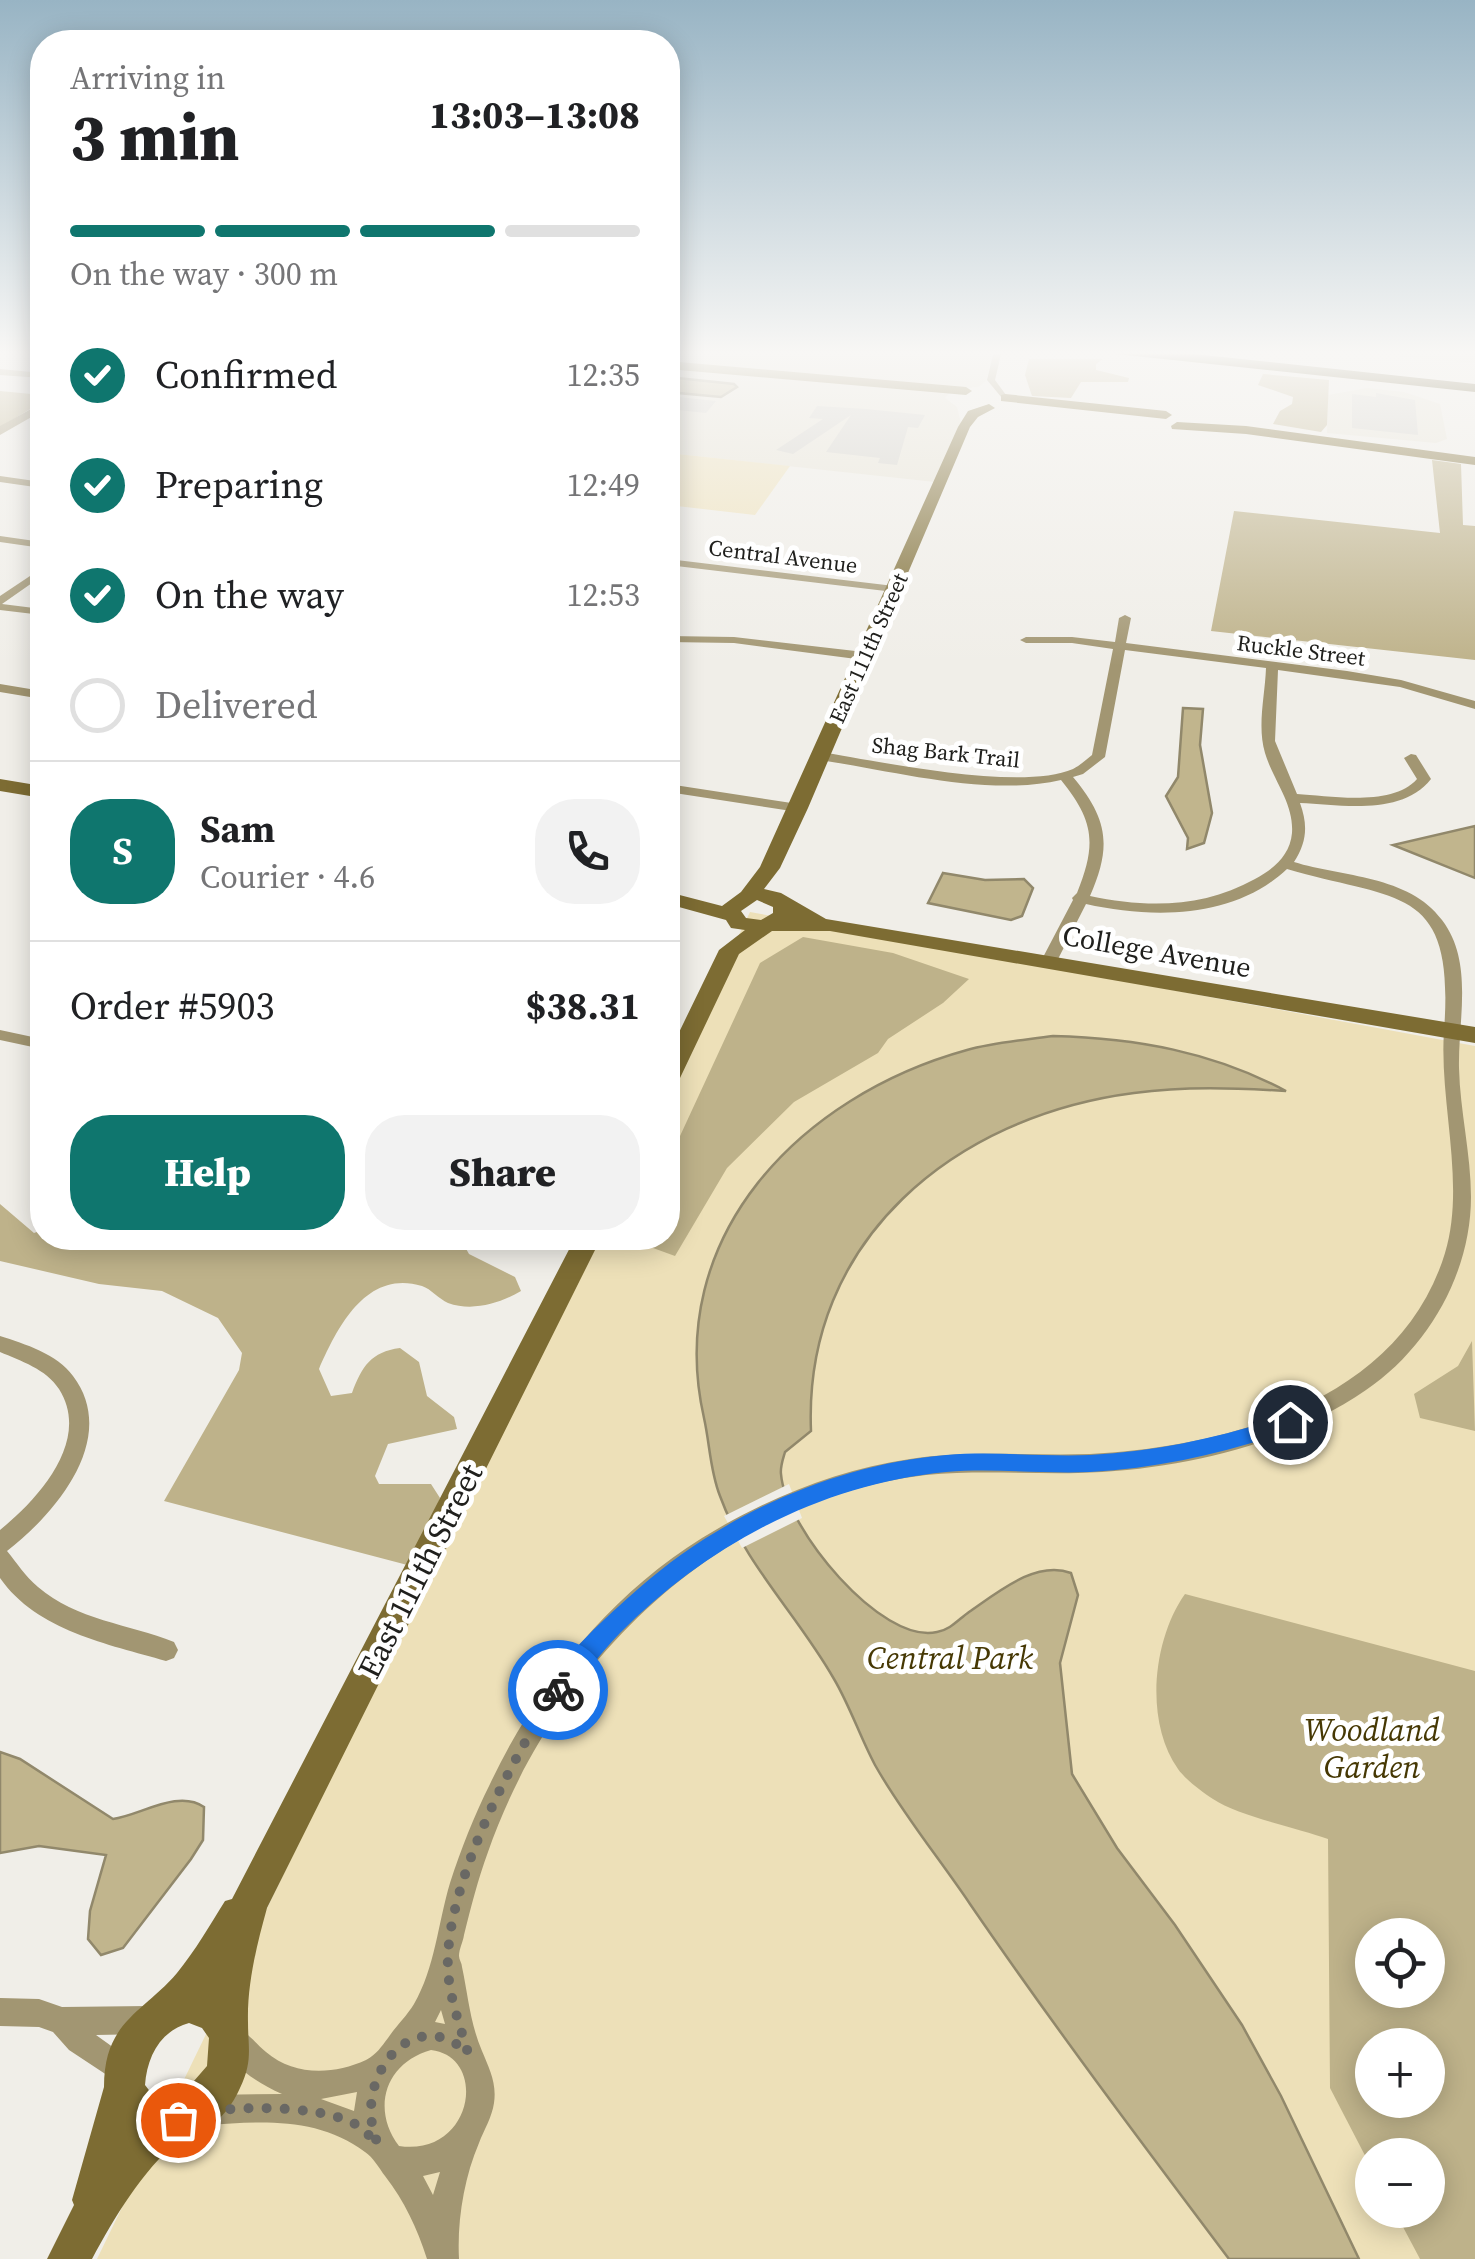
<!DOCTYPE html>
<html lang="en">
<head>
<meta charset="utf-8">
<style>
  :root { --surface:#fff; --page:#f2f2f2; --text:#202124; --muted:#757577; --line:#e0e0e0; --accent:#0f766e }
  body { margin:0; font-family:"Source Serif 4",serif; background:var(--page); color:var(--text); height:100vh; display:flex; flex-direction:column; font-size:38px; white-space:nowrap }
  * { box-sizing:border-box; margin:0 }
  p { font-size:32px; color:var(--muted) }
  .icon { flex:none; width:55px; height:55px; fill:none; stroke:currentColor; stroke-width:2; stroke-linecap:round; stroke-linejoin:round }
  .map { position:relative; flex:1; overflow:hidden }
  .side { position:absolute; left:30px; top:30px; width:650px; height:1220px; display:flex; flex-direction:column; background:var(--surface); border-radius:40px; box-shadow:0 5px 25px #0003 }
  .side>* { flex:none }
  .controls { position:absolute; left:1355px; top:1918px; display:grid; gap:20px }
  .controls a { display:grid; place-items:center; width:90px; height:90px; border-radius:50%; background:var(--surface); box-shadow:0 5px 25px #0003; font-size:50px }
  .pin { position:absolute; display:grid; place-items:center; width:85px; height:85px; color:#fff; margin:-42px; border:5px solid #fff; border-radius:50%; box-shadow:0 2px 10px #0007 }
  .courier { position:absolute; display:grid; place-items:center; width:100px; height:100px; margin:-50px; border:8px solid #1a73e8; border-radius:50%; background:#fff; color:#222; box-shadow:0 2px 12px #0007 }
  .summary em { font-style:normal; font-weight:800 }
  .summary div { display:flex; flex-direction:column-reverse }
  .summary { display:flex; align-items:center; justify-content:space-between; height:170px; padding:0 40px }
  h1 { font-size:65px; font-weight:800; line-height:75px }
  .bar { display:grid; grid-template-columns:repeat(4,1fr); gap:15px 10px; align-content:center; height:120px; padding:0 40px }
  .bar i { height:12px; border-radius:8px; background:var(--line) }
  .bar .selected { background:var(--accent) }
  .bar p { grid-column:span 4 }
  .line { display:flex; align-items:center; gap:25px; padding:0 40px; border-top:2px solid var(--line) }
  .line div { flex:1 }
  .round { display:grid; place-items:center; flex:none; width:105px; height:105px; border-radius:40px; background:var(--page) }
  ol { padding:0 40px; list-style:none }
  li { display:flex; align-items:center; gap:30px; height:110px }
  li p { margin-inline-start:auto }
  li .icon { padding:10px; border-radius:50%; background:var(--accent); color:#fff; stroke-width:4 }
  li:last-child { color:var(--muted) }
  li i { width:55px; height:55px; border:5px solid var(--line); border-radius:50% }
  .cta { display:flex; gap:20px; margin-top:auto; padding:20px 40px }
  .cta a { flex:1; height:115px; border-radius:40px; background:var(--accent); color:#fff; font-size:40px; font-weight:800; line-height:115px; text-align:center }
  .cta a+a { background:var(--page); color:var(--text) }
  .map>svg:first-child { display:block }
</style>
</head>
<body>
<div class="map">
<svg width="1475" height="2259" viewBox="0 0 1475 2259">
  <rect width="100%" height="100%" fill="#f0eee8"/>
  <g fill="#e7e3d5">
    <polygon points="668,350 994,350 986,381 978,387 953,389 945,398 957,407 961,423 935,482 668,453"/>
    <polygon points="1323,350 1475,350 1475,363"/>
    <polygon points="1367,388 1404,392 1440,404 1447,439 1436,443 1327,433 1328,395"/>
  </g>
  <g fill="#ede0b8" fill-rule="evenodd">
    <polygon points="668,453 790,466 755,515 668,505"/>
    <path d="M750,912l725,134v1213h-1378l495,-1021h76v-156zM1372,1935h56v55h-56zM1372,2045h56v55h-56zM1372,2155h56v55h-56z"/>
  </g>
  <g fill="#beb28a" fill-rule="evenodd">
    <polygon points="1029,359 1103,359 1096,364 1096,370 1129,378 1128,382 1081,382 1071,398 1032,396 1025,375"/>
    <polygon points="1263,374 1329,380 1327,425 1321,432 1273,424 1280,411 1292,404 1293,397 1258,385"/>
    <polygon points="0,391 42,395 42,402 0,427"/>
    <polygon points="1432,460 1461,464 1463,525 1475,526 1475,660 1211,631 1234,511 1440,533"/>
    <polygon points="803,937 893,953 969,979 943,1003 888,1039 878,1053 794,1102 727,1168 675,1256 631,1240 668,1238 668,1162 760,963"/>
    <path d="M0,1204l34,29 8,-3v8h418l9,16 46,23 6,14c-20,12 -48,21 -73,12 -9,-4 -17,-14 -26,-17 -56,-17 -85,42 -103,83l12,27 21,-3c10,-27 19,-41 48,-45l19,14 8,34 27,21 3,12 -69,15 -13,32 4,8h52l9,14 -25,69 -251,-66 75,-131 3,-17 -24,-35 -56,-27 -63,-7 -99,-23z"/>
    <polygon points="1472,1341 1475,1431 1420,1418 1414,1394 1458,1366"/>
    <path d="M1185,1594l290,77v588h-55l-26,-49h34v-55h-56v14l-42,-81 -2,-249c-31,-11 -90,-23 -115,-40 -11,-7 -28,-20 -35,-30 -34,-48 -25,-130 7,-175zM1372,1935h56v55h-56zM1428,2045v55h-56v-55z"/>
  </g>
  <g fill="#c1b58d" stroke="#91886b" stroke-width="2.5">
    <polygon points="668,377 734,384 737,387 721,397 668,392"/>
    <polygon points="1183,708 1203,709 1200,745 1212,813 1204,843 1187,849 1188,838 1166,796 1178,777"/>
    <polygon points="1475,826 1475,878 1393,845"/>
    <polygon points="943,873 985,880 1024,879 1033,888 1022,916 1011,920 928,903"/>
    <path d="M1053,1036c83,2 160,16 233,55 -51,-3 -101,-5 -152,2 -179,23 -331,147 -323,338l-26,21c-2,7 -5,15 -4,22 4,53 100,171 156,158 13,-2 22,-13 32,-20 29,-20 67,-52 102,-39l7,22 -18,68 12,111 45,74 58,77 67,100 39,71 78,163h-130c-88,-117 -176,-234 -259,-355 -31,-46 -68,-91 -95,-139 -15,-28 -25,-59 -41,-86 -35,-62 -90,-116 -114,-183 -10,-25 -10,-51 -16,-78 -41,-181 96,-322 263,-368 27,-8 58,-10 86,-14z"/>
    <path d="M0,1752l20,7 93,60c28,-4 65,-30 91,-12l-1,33 -12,19 -68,89 -22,7 -13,-16 2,-28 16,-56 -67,-9 -39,7z"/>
  </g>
  <polygon fill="#f0eee8" points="789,1484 802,1518 742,1548 724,1516"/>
  <g fill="#d1cfc8">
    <polygon points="1376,393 1415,400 1418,435 1352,428 1352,394 1376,397"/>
    <polygon points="668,396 716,401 706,413 668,409"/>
    <polygon points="817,406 866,409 925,415 918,428 908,427 897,465 878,463 880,458 826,452 851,415 793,454 776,450 823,419 809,418"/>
  </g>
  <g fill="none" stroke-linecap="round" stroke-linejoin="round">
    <g fill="#a29672" fill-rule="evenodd">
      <polygon points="994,350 1002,350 995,380 1006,395 1002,398 987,380"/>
      <polygon points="0,369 42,373 42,378 0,375"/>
      <polygon points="0,476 42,482 42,488 0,482"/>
      <polygon points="0,536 42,542 42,548 0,542"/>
      <polygon points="668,559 894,586 900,589 894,592 668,565"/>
      <polygon points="42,568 42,576 2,604 42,609 42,615 0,610 0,596"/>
      <path d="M1125,615l6,3 -5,25 221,28 54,9 74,21v8l-75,-22 -122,-17 -3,71 22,53c33,2 96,13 120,-15l-13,-21 7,-4 5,1 15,24c-29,37 -89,26 -131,24 8,22 7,39 -6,59 48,15 115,13 148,58 32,42 16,99 17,148 1,43 12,86 12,129 0,76 -43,151 -105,193 -83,57 -188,80 -288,83 -51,1 -102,-3 -152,2 -204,24 -372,187 -438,377 -10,27 -17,55 -24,83 -1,7 -5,14 -5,21 0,4 3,7 3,11 6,28 8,56 20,84 7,17 15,32 12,52 -2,14 -10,27 -15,40 -15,35 -22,78 -20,116h-32c-10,-31 -22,-57 -42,-83 -6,-8 -12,-19 -20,-24 -46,-35 -103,-31 -158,-27l-10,-5 -5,-10 5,-10 10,-5 75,-1c-25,-11 -51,-28 -62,-54l4,-10 10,-4c14,6 21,17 32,26 28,24 67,23 100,8 11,-6 15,-13 22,-22 8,-12 18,-21 26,-34 21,-36 24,-81 36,-121 11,-34 24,-67 40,-99 46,-98 120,-189 212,-246 63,-39 134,-68 208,-79 59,-9 120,-3 180,-5 138,-7 310,-53 355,-201 21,-69 -6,-151 -1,-222 11,-147 -44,-129 -157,-162 -53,50 -134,50 -201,35l-30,59 -8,5 -8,-5 33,-63 -1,-2 5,-5c20,-50 17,-72 -16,-113 -73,17 -167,-9 -241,-20l-7,-4 7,-4c59,9 200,40 253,17 6,-3 13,-9 19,-14l21,-106 -41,-6h-46l-6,-3 6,-3h46l43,5 4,-24zM1125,650l141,18c-1,28 -9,58 -1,85 8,27 29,50 27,80 -2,22 -18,36 -37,46 -52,29 -108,29 -165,17 22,-50 18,-77 -17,-119l10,-3 22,-17zM441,2010l4,14 -10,-2zM431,2050c58,7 42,107 -32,96 -28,-37 -14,-83 32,-96zM357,2092l-3,19 -33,-12zM440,2172l-7,23 -10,-19z"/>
      <polygon points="668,636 734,637 864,652 870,656 864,660 734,643 668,642"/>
      <polygon points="0,684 42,691 42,699 0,692"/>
      <polygon points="668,784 798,804 805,808 798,812 668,792"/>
      <polygon points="0,1030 42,1039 42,1049 0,1040"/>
      <path d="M0,1336c25,8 57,18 73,40 47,62 -18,138 -66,175 10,12 18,25 31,36 38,33 91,37 136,55l4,8 -4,8 -8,3c-58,-17 -129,-30 -166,-83v-48c37,-30 92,-89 59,-141 -13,-20 -38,-28 -59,-37z"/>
      <polygon points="0,1998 39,1999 62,2007 148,2006 158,2010 162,2020 158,2030 148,2034 96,2035 135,2063 139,2073 135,2083 125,2087 69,2050 53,2032 39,2027 0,2026"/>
    </g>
    <polygon fill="#a29672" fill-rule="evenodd" points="42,403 42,411 0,435 0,426"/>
    <g fill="#7d6c33" fill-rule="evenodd">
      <polygon points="668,361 966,387 972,391 966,395 668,369"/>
      <polygon points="1005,394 1166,411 1172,415 1166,419 1001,401 1001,395"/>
      <path d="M989,404l6,4 -17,9 -8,10 -162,381 -28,60 -16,21 17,4 45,26 649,108v16l-645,-112h-58l-33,23 -59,124 -12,8v-31l51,-105 26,-20 -14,-2 -5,-8 -58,-16v-12l54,14 19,-14 19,-25 198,-440 10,-16zM757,900l16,7v6l-12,7 -15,-2 -5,-7z"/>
      <polygon points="1177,422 1246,426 1475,457 1475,465 1246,434 1172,429 1171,426"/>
      <polygon points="0,779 42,786 42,798 0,791"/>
      <path d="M575,1238h26l-334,670c-10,36 -20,76 -19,114 0,26 5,39 -8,66 -7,16 -19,32 -34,41 -9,5 -20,6 -28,12 -36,30 -64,77 -86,118h-45l27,-54 -2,-5 32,-113c0,-66 39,-74 73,-114 18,-22 33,-48 48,-72l7,-2zM189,2023l13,5 7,10 -2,28 -27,31 -25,1 -10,-13c2,-28 15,-54 44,-62z"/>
    </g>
    <polygon fill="#443600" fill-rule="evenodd" points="1109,350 1157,350 1475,384 1475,392 1116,354"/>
  </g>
  <linearGradient id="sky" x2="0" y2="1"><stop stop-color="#98b4c4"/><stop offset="0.53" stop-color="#f8f7f5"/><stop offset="1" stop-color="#f8f7f5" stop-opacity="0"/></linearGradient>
  <rect width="1475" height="666" fill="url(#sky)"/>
  <path fill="#1a73e8" d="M1290,1414l7,2v12c-68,24 -135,40 -207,44 -48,2 -96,-4 -144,0 -124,12 -239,73 -326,161 -20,20 -36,44 -54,65l-8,3 -7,-3 -4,-8c15,-35 62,-75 91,-101 84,-74 195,-124 308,-134 48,-4 96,2 144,0 70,-4 134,-18 200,-41z"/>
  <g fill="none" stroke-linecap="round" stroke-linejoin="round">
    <path stroke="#696864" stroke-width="10" stroke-dasharray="0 18" d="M178,2120c35,-17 142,-16 177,4 8,4 16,14 23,20 -28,-62 33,-144 90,-91 -9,-31 -22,-64 -20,-97 3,-79 65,-202 110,-266"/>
  </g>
  <g text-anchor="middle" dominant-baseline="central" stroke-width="10" stroke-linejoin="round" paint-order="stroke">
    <g font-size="22" fill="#20201d" stroke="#fff">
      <text transform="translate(783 556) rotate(7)">Central Avenue</text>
      <text transform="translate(868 648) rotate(-66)">East 111th Street</text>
      <text transform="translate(1301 650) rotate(7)">Ruckle Street</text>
      <text transform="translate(946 752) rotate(6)">Shag Bark Trail</text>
    </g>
    <g font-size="28" fill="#20201d" stroke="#fff">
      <text transform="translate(1157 951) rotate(10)">College Avenue</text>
    </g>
    <g font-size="32" fill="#20201d" stroke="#fff">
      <text transform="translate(420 1571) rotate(-63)">East 111th Street</text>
    </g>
    <g font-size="32" font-style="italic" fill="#463804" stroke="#fff">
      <text x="950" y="1658">Central Park</text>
      <text x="1372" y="1730">Woodland<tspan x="1372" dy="37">Garden</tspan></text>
    </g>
  </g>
</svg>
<div class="controls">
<a><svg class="icon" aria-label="locate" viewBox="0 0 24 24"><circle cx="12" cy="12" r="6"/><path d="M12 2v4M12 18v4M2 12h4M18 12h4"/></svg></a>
<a>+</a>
<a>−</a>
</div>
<div class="pin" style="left:178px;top:2120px;background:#ea580c"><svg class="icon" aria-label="bag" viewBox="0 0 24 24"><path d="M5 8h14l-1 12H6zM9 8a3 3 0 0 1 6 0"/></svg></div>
<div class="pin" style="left:1290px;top:1422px;background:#1f2937"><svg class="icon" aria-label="home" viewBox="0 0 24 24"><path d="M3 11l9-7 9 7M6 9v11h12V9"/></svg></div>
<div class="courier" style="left:558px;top:1690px"><svg class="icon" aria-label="bike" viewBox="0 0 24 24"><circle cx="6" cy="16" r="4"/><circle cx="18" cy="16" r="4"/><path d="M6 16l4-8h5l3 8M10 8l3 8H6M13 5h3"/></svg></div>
<section class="side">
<div class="summary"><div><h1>3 min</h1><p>Arriving in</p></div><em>13:03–13:08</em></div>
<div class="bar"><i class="selected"></i><i class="selected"></i><i class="selected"></i><i></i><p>On the way · 300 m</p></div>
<ol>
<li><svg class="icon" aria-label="check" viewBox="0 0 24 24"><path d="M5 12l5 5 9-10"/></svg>Confirmed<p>12:35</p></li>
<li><svg class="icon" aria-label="check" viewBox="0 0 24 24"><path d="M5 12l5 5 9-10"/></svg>Preparing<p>12:49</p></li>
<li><svg class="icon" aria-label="check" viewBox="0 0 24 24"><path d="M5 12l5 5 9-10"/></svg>On the way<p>12:53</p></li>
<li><i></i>Delivered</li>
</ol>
<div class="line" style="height:180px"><b class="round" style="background:var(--accent);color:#fff">S</b><div><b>Sam</b><p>Courier · 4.6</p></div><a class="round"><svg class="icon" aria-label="phone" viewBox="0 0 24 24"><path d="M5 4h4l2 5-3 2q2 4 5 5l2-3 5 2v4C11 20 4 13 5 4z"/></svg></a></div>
<div class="line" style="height:130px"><div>Order #5903</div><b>$38.31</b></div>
<div class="cta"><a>Help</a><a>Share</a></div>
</section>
</div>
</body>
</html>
